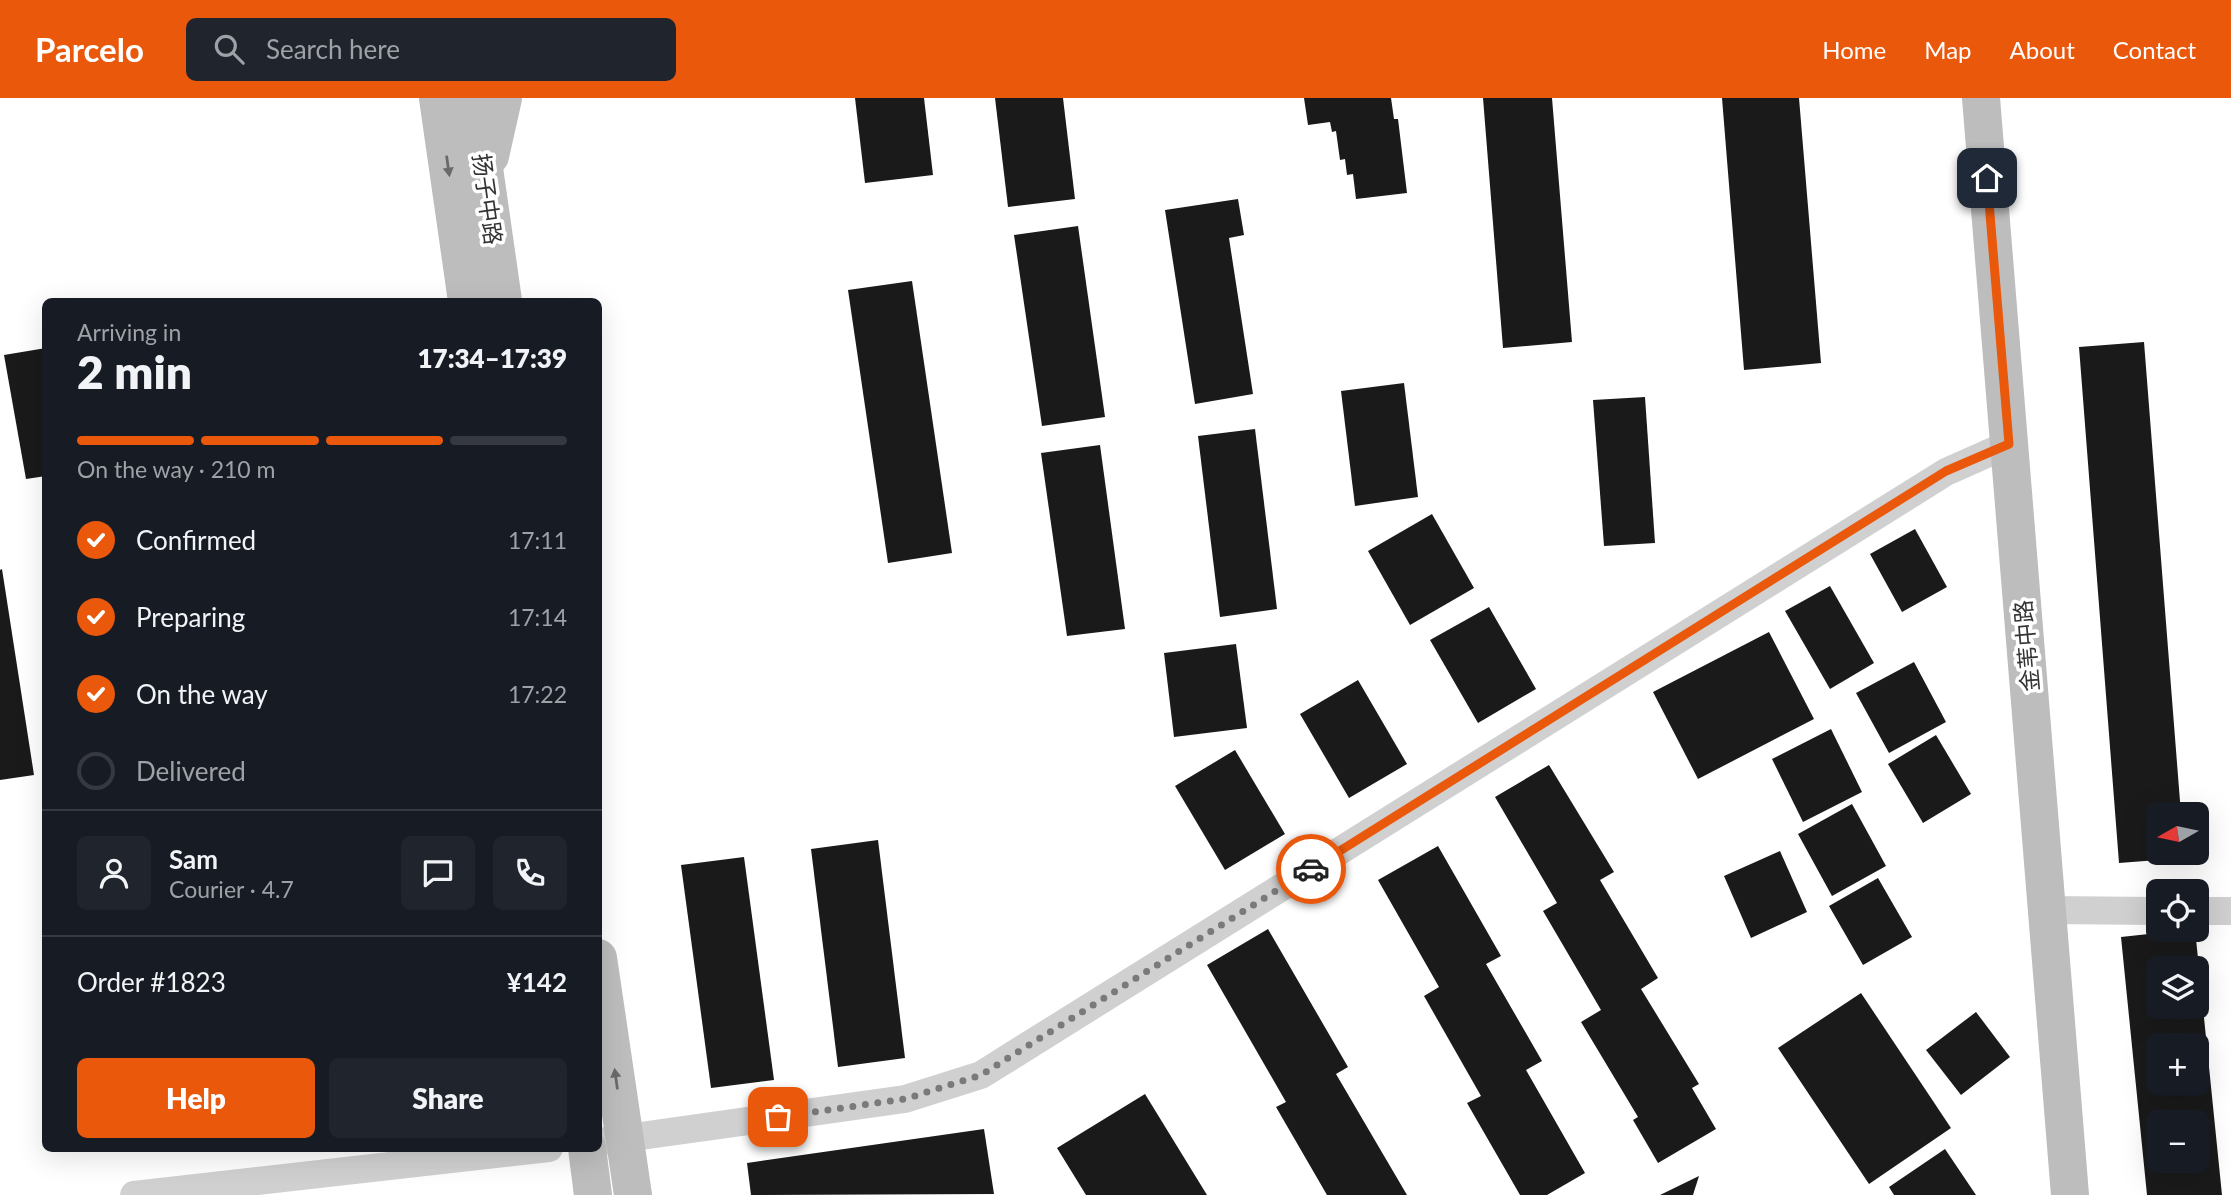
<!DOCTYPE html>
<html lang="en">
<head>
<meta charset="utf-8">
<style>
  :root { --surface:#171b24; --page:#20242c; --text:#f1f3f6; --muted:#9ea1a6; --line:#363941; --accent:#ea580c }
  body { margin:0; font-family:Lato,"Noto Sans SC",sans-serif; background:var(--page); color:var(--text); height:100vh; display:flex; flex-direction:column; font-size:26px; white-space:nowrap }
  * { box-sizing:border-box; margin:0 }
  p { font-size:23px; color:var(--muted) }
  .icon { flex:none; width:38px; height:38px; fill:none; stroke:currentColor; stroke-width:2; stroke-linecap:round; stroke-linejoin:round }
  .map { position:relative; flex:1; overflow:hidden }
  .side { position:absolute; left:42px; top:200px; width:560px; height:854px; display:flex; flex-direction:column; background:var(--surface); border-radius:10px; box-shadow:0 7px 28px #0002 }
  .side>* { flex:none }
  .needle { width:46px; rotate:261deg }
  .buttons { position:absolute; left:2146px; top:704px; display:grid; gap:14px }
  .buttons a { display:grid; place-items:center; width:63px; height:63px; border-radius:10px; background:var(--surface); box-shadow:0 7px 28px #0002; font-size:35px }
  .pin { position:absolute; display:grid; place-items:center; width:60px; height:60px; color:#fff; margin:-30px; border-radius:14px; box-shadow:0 4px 10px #0006 }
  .courier { position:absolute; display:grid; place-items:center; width:70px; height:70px; margin:-35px; border:5px solid #ea580c; border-radius:50%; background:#fff; color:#222; box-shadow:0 2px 9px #0007 }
  .head em { font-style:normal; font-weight:800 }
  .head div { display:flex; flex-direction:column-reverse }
  .head { display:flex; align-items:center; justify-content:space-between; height:119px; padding:0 35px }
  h1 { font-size:46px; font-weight:800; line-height:52px }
  .bar { display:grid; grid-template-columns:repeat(4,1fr); gap:10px 7px; align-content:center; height:84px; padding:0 35px }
  .bar i { height:9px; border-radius:5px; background:var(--line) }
  .bar .active { background:var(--accent) }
  .bar p { grid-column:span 4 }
  .line { display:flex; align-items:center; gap:18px; padding:0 35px; border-top:2px solid var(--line) }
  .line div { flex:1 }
  .round { display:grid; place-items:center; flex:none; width:74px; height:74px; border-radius:10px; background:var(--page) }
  ol { padding:0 35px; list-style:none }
  li { display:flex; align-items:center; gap:21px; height:77px }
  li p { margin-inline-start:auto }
  li .icon { padding:7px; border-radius:50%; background:var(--accent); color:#fff; stroke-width:4 }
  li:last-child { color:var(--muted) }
  li i { width:38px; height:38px; border:4px solid var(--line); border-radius:50% }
  .cta { display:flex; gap:14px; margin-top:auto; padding:14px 35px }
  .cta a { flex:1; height:80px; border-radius:10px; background:var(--accent); color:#fff; font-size:28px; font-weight:800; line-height:80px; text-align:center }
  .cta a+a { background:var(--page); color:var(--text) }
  header { display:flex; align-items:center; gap:42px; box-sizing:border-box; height:98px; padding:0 35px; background:var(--accent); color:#fff }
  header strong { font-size:33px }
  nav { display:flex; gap:38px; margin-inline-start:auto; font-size:24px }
  .search { width:490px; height:63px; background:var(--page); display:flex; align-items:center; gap:18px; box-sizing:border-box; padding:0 24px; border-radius:10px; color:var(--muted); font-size:26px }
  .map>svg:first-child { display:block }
</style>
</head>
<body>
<header>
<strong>Parcelo</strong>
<div class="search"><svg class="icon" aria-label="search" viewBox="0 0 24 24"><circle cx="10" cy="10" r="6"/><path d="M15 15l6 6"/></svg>Search here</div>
<nav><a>Home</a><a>Map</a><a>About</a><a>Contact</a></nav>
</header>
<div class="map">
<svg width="2231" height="1097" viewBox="0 0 2231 1097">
  <rect width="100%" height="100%" fill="#fff"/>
  <g fill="#1a1a1a" fill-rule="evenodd">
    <polygon points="855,0 924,0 933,77 865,85"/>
    <polygon points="995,0 1063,0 1075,101 1008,109"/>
    <polygon points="1304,0 1391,0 1394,21 1398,21 1407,95 1356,101 1353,76 1347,77 1345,61 1340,62 1336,33 1332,34 1330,24 1308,27"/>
    <polygon points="1483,0 1552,0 1572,244 1503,250"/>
    <polygon points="1722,0 1799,0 1821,265 1744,272"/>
    <polygon points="1238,101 1244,137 1229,140 1253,296 1195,306 1165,112"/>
    <polygon points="1078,128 1105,319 1042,328 1014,137"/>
    <polygon points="912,183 952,455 888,465 848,192"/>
    <polygon points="2144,244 2181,716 2158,716 2158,754 2184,754 2184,760 2119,765 2079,249"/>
    <polygon points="46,250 46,378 26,381 4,257"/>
    <polygon points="1404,285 1418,399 1355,408 1341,293"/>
    <polygon points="1645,299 1655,445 1604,448 1593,302"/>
    <polygon points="1255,331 1277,511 1220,519 1198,338"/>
    <polygon points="1100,347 1125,531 1067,538 1041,355"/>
    <polygon points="1432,416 1474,490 1410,527 1368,453"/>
    <polygon points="1915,431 1947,489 1902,514 1870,456"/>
    <polygon points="2,471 34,677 0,682 0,472"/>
    <polygon points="1830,488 1874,565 1830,591 1785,513"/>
    <polygon points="1489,509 1536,591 1478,625 1430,542"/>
    <polygon points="1769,534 1814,621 1698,681 1653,594"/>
    <polygon points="1236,546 1247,630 1174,639 1164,555"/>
    <polygon points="1914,564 1946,624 1889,655 1856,595"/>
    <polygon points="1358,582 1407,666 1349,700 1300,616"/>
    <polygon points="1831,631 1862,694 1803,724 1772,661"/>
    <polygon points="1936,637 1971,696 1923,725 1888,666"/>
    <polygon points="1235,652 1285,736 1225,772 1175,688"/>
    <polygon points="1549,667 1614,774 1600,782 1658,880 1641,891 1699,986 1692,990 1716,1031 1658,1065 1633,1022 1638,1019 1581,924 1601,912 1543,813 1557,805 1495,699"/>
    <polygon points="1852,706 1886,768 1832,798 1798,736"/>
    <polygon points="878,742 905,960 838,969 811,751"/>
    <polygon points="1438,748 1501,858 1486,866 1542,963 1526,972 1585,1075 1547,1097 1520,1097 1467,1005 1481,998 1424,898 1439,889 1378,782"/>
    <polygon points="1780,753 1807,814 1751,840 1724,778"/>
    <polygon points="744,759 774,982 711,990 681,767"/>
    <polygon points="1878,780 1912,839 1863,867 1829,808"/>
    <polygon points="1268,831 1348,969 1336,976 1407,1097 1327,1097 1276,1009 1286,1004 1207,867"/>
    <path d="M2195,831l27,266h-75l-26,-258zM2158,870h38v38h-38zM2158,947h38v38h-38zM2158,1024h38v38h-38z"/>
    <polygon points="1861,895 1951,1030 1869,1086 1778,950"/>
    <polygon points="1976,914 2010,959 1961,997 1926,952"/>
    <polygon points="1145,996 1207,1097 1086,1097 1057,1050"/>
    <polygon points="984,1031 994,1096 751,1097 747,1065"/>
    <polygon points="1945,1051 1976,1097 1894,1097 1889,1089"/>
    <polygon points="1699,1078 1693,1097 1660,1097"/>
  </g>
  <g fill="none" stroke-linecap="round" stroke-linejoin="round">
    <g stroke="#d0d0d0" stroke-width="28">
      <polyline points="2047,812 2158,813"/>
      <polyline points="2196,813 2231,813"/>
      <polyline points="605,1043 905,1001 981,977 1946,374 2009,346"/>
      <polyline points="134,1097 549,1050"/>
    </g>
    <g stroke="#bdbdbd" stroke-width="38">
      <polyline points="438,0 467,203"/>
      <polyline points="474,0 503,203"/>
      <polyline points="1981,0 2070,1097"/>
      <polyline points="490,58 503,0"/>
      <polyline points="598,860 633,1097"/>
      <polyline points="587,1050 593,1097"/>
    </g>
  </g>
  <defs><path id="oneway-solid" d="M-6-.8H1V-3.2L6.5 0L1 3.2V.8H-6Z" transform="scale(1.75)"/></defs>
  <g fill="#6a6a6a">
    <use href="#oneway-solid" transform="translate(448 68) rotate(82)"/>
    <use href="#oneway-solid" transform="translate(616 981) rotate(-98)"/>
  </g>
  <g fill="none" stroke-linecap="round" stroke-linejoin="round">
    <polyline stroke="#7a7a7a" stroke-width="7" stroke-dasharray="0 12.6" points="778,1019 905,1001 981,977 1311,771"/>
    <polyline stroke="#ea580c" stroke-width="9" points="1311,771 1946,373 2009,346 1987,80"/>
  </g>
  <g text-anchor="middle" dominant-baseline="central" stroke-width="7" stroke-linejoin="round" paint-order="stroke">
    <g font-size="23" fill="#333" stroke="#fff">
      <text transform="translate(488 101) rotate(82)">扬子中路</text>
      <text transform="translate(2026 548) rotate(-95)">金苇中路</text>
    </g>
  </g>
</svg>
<div class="buttons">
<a><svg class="needle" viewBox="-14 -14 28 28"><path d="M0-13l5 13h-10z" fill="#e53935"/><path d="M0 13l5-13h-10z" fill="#9ea1a6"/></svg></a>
<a><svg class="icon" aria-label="locate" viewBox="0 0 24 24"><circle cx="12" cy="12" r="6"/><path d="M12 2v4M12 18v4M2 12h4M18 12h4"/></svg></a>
<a><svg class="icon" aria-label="layers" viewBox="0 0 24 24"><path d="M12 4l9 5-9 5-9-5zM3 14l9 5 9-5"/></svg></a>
<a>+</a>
<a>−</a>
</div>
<div class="pin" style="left:778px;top:1019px;background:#ea580c"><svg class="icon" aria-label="bag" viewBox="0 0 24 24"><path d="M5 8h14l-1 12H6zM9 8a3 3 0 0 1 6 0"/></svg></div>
<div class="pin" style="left:1987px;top:80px;background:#1f2937"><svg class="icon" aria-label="home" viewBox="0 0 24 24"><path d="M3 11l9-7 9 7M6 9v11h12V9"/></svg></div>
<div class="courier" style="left:1311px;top:771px"><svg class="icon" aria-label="car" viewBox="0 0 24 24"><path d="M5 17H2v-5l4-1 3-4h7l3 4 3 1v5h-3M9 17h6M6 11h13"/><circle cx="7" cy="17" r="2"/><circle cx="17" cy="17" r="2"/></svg></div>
<section class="side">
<div class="head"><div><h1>2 min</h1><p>Arriving in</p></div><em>17:34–17:39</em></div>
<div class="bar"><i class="active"></i><i class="active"></i><i class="active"></i><i></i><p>On the way · 210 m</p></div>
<ol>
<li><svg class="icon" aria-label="check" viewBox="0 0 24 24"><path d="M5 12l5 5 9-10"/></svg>Confirmed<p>17:11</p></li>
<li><svg class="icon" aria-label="check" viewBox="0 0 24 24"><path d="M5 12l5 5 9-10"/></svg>Preparing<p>17:14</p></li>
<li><svg class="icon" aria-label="check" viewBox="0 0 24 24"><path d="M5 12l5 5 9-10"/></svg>On the way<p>17:22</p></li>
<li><i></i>Delivered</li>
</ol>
<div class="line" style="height:126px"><a class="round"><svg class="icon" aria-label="person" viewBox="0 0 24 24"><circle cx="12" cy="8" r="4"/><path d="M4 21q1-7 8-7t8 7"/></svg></a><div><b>Sam</b><p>Courier · 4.7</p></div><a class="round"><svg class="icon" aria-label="chat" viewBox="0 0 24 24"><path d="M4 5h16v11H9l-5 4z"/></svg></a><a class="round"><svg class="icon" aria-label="phone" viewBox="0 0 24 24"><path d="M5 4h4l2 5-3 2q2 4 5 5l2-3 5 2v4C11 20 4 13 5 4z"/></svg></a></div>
<div class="line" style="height:91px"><div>Order #1823</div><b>¥142</b></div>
<div class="cta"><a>Help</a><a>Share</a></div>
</section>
</div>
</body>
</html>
